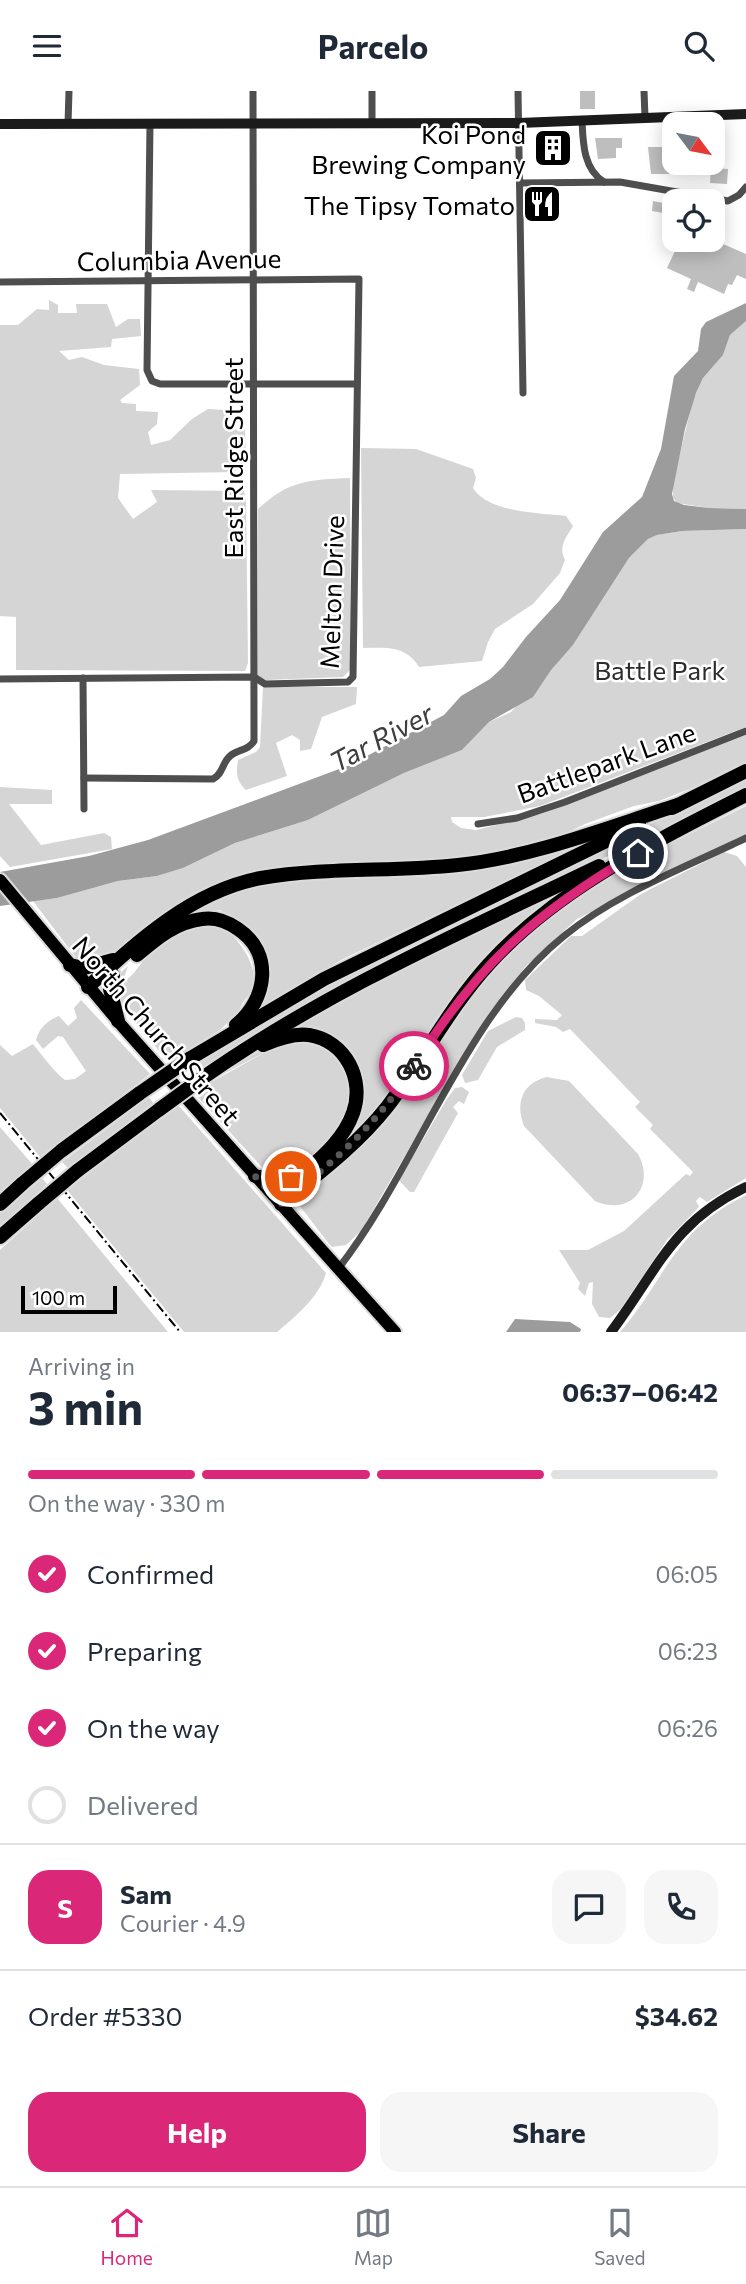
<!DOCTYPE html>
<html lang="en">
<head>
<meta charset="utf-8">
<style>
  :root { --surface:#fff; --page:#f6f6f7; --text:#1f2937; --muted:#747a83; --line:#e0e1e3; --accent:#db2777 }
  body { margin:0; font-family:Commissioner,sans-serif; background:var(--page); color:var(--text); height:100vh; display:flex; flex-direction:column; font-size:26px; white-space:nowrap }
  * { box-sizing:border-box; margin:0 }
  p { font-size:23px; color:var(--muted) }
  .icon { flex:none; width:38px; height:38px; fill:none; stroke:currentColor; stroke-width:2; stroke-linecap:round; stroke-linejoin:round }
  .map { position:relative; height:1241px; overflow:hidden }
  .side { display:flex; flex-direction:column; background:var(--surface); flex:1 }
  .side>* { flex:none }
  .needle { width:46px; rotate:122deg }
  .fabs { position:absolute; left:662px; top:21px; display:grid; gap:14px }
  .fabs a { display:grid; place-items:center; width:63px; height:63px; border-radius:14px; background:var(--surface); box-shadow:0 4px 18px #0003; font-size:35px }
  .scale { position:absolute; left:21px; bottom:18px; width:96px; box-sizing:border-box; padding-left:7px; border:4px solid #000; border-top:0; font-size:19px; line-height:24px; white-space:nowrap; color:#000; -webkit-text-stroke:5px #fff; paint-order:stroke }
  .pin { position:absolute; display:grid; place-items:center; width:60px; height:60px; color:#fff; margin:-30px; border:4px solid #fff; border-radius:50%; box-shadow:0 2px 7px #0007 }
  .courier { position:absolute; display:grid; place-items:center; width:70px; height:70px; margin:-35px; border:5px solid #db2777; border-radius:50%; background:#fff; color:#222; box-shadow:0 2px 9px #0007 }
  .overview em { font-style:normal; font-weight:700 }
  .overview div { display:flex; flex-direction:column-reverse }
  .overview { display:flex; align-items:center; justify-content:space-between; height:119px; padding:0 28px }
  h1 { font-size:46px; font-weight:700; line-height:52px }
  .bar { display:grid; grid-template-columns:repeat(4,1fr); gap:10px 7px; align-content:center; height:84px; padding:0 28px }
  .bar i { height:9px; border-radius:5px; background:var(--line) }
  .bar .active { background:var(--accent) }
  .bar p { grid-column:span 4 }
  .line { display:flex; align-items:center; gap:18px; padding:0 28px; border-top:2px solid var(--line) }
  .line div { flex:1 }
  .round { display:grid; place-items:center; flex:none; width:74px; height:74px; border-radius:21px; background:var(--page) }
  ol { padding:0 28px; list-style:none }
  li { display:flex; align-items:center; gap:21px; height:77px }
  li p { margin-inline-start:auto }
  li .icon { padding:7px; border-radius:50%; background:var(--accent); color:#fff; stroke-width:4 }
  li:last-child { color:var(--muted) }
  li i { width:38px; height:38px; border:4px solid var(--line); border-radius:50% }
  .primary-button { display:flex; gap:14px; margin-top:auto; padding:14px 28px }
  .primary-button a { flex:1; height:80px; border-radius:21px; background:var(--accent); color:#fff; font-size:28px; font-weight:700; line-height:80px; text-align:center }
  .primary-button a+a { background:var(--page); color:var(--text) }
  header { display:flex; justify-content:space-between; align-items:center; height:91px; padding:0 28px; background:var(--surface); font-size:32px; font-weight:700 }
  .dock { display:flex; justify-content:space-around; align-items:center; height:98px; border-top:2px solid var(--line); background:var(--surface); font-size:19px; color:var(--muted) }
  .dock a { display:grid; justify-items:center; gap:4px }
  .dock .active { color:var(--accent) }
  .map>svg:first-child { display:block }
</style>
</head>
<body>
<header><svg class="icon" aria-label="menu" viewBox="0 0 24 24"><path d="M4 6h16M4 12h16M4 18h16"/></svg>Parcelo<svg class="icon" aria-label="search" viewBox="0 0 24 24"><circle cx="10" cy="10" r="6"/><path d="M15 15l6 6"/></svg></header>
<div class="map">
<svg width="746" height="1241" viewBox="0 0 746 1241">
  <rect width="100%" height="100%" fill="#fff"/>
  <g fill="#d5d5d5">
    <polygon points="49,209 58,214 58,222 77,222 76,213 107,213 116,236 128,228 140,228 141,245 112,248 111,256 59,260 69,269 82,266 104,274 139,278 140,294 120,309 122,312 136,313 136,320 158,321 157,333 148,341 151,354 170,349 192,328 208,318 226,319 227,338 245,339 246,370 234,381 120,383 118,407 133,428 157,411 151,399 244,400 246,410 248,572 245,580 16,579 16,526 0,525 0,234 18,234 37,218 49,219"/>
    <polygon points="746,230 746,418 709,417 677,412 673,407 673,391 693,309 703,287 723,264 730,244"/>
    <path d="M361,357l55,1 57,20 3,9 -3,10c15,25 68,25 93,28l7,10c-7,12 -15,20 -8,34l-5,13 -27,31 -38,25 -7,13 -6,19 -63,6c-14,-22 -32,-19 -56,-19z"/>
    <path d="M350,387l1,191 -8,8 -77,3 -9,-3 1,-168c31,-29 51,-29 92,-31z"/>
    <polygon points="746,438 746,636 540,715 484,726 451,726 452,731 461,737 476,739 541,723 746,644 746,676 659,710 634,715 585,733 552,749 483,768 351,771 275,779 215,800 113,864 80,872 33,810 57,807 118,790 157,785 183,777 235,752 308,729 404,682 462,659 489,631 511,621 573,554 629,467 648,448 657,444 682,440"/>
    <path d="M263,596h94l-1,17 -34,13 -11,32 -11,2v-11l-8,-5 -16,8 11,33 -41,14c-10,-9 -10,-17 -8,-30l18,-8 4,-5z"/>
    <path d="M746,687v12c-185,90 -374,173 -549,282l-5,-7 116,-73 116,-59z"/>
    <polygon points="0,696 52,699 52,713 9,713 41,754 104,742 111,746 112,758 10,776 0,765"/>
    <polygon points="746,715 746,743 577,828 525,876 477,941 361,1140 346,1154 332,1156 329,1153 300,1115 300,1103 345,1066 457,915 532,835 617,779"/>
    <polygon points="609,741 343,868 262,915 268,896 267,885 229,827 220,819 191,821 213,808 266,791 444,778"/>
    <polygon points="724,761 737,765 746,776 746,1087 707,1111 700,1106 696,1110 699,1116 667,1149 620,1219 610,1227 599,1226 592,1213 593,1191 589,1192 585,1205 578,1198 580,1192 559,1159 588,1159 624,1140 686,1083 690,1085 693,1081 650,1038 653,1034 635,1016 640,1011 570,938 563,941 556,936 535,932 535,928 557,929 562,924 539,905 526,899 525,889 571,845 582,845 641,803"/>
    <polygon points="558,803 560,806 510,846 391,1002 350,1049 354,972 295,936 397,880"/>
    <path d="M223,833c14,16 38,41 29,65 -3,6 -9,13 -12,19l2,1 -22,21 -52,32 -53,-65 2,-21 11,-10 -5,15c13,-5 15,-18 27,-26l-5,-1 42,-29z"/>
    <path d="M81,909l69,74 -109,84 -41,-50v-63l12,11 21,-12c9,11 22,29 32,36l10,-1 11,-8 -23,-34 -5,-1 -15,13 -7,-9c3,-12 12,-20 23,-24l9,10 9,-8 -3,-10z"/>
    <polygon points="516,926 522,927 525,932 525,939 497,956 478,989 465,992 462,984 488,940"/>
    <path d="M297,947l28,6 23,23 4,31 -10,29 -37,38 -11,7 -25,3 -74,-81 11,-9 63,-35 -61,32c28,-20 55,-35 89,-44z"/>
    <path d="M547,986l22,4 69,73c18,32 -8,63 -43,47l-71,-75c-9,-23 -2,-43 23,-49z"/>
    <polygon points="462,996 469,1001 464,1013 459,1010 453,1016 458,1022 414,1101 410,1101 399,1089 447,1008 455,997"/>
    <polygon points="149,1006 153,1012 68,1077 62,1071"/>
    <path d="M176,1015h3l147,167c-6,23 -31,44 -49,59h-93l-117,-142z"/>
    <polygon points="0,1036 33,1074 0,1101"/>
    <polygon points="42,1087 47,1093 0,1138 0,1122"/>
    <path d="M746,1104v137h-126c48,-56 52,-100 126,-137z"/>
    <polygon points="57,1107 168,1241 0,1241 0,1159"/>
  </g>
  <g fill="#9c9c9c">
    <polygon points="746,212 746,230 730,244 723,264 703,287 696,302 685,338 672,403 674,410 684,414 709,417 746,418 746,438 682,440 657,444 648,448 629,467 573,554 551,579 533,606 489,631 462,659 404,682 308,729 235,752 183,777 157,785 118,790 57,807 0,815 0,781 89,765 148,749 350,674 444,624 461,605 490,588 503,576 526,546 560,509 603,441 642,406 661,358 674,285 698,260 701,238 706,231"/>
    <polygon points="515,1228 570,1231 581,1238 580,1241 506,1241"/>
  </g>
  <g fill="#bebebe">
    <rect x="580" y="0" width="15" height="18"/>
    <polygon points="595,47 622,47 622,57 616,57 616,67 598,68"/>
    <polygon points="648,56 671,56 669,83 651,83"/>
    <polygon points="711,77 728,78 727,93 710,92"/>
    <polygon points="653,110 674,114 674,124 652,120"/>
    <polygon points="712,121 725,127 714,149 746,163 746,188 737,184 732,194 728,193 724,203 698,191 694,201 687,198 691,188 667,177 680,149 712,149"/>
  </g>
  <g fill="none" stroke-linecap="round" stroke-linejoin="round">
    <defs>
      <polyline id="primary" points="0,789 122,935 395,1241"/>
      <g id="highway">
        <polyline points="672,717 746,680"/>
        <path d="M137,864c20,-17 39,-33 65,-36 13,-2 26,3 36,10 36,24 29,71 -2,96"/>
        <polyline points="70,874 84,877 113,869"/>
        <polyline points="113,884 110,898 118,930"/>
        <path d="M88,896c50,-46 104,-96 173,-109 65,-11 132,-6 197,-13 75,-8 148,-37 220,-60"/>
        <path d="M263,954c14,-6 30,-12 46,-10 37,6 56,45 44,78 -10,29 -37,49 -59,69"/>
        <polyline points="189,968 324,888 639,734"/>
        <path d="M201,988c123,-87 263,-148 398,-213"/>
        <polyline points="61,1060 140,1002"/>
        <polyline points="77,1080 160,1018"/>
        <polyline points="255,1085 273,1089 302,1083"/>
        <polyline points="0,1113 23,1092"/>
        <path d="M281,1113c37,-30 76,-59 106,-97 36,-47 62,-99 102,-143 69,-76 167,-123 257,-169"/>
        <polyline points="0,1146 39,1112"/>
      </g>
    </defs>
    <use href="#primary" stroke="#dbdbdb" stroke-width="16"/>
    <use href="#highway" stroke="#dbdbdb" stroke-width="18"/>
    <g stroke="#4e4e4e" stroke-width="7">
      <polyline points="518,0 523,302"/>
      <polyline points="644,0 645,26"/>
      <path d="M582,29c1,22 1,49 22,62"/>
      <polyline points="372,32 372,0"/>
      <polyline points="68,33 69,0"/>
      <polyline points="150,33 147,279 152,290 160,293 357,293"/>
      <polyline points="520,92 620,91 728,110 739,104 746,96"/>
      <polyline points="0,191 359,188 353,586 348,591 265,593 254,586 0,588"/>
      <polyline points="83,587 84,718"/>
      <path d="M84,687l129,1c10,-5 9,-16 17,-23 8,-7 18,-5 24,-15l-1,-650"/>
      <polyline points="478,733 517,727 565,711 746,640"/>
      <path d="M338,1178c79,-101 126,-253 226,-333 51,-42 122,-69 182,-98"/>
    </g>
    <g stroke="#1b1b1b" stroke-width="10">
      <polyline points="0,33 519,32 746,23"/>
      <path d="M611,1241c46,-61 61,-110 135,-145"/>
    </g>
    <use href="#primary" stroke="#000" stroke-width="12"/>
    <use href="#highway" stroke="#000" stroke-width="14"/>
    <polyline stroke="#000" stroke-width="2" stroke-dasharray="10 3.5 2 3.5" stroke-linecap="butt" points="0,1022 180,1241"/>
    <defs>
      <g id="highway-bridge">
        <polyline points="140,1002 189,968"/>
        <polyline points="160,1018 201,988"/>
        <polyline points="23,1092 61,1060"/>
        <polyline points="39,1112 77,1080"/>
      </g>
    </defs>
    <use href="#highway-bridge" stroke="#dbdbdb" stroke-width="18" stroke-linecap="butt"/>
    <use href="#highway-bridge" stroke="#000" stroke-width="14"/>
  </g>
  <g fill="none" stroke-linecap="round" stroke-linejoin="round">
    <path stroke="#595959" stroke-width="7" stroke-dasharray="0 12.6" d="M291,1086l-18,3 -18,-4 26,28c53,-43 96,-79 133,-138"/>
    <path stroke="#db2777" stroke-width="9" d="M414,975c64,-102 120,-153 224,-213"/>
  </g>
  <defs>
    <symbol id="building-square" viewBox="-11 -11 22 22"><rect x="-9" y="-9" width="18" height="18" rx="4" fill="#000" stroke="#fff"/><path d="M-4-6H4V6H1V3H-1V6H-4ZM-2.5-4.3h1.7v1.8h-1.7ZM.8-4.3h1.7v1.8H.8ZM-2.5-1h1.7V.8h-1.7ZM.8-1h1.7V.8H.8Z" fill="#fff"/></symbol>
    <symbol id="restaurant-square" viewBox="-11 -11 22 22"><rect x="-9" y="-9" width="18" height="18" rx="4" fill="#000" stroke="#fff"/><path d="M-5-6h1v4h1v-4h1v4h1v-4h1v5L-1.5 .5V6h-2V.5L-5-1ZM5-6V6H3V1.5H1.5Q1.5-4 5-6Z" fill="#fff"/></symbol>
  </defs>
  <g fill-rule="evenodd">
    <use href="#building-square" x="531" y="35" width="44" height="44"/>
    <use href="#restaurant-square" x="520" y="91" width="44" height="44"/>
  </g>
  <g text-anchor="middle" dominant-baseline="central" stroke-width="5" stroke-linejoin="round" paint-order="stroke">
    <g font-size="26" fill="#000" stroke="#fff" text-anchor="end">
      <text x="526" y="42">Koi Pond<tspan x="526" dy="30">Brewing Company</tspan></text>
      <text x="515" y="113">The Tipsy Tomato</text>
    </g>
    <g font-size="26" fill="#000" stroke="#fff">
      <text transform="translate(179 168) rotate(-1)">Columbia Avenue</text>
      <text transform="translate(232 367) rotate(-90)">East Ridge Street</text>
      <text transform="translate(331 501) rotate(-88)">Melton Drive</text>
      <text transform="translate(606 671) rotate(-20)">Battlepark Lane</text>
      <text transform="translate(157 939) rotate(49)">North Church Street</text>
    </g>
    <g font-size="26" fill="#2c2c2c" stroke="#fff">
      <text x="660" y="578">Battle Park</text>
    </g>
    <g font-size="28" font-style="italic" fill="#3d3d3d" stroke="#fff">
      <text transform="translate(381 646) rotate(-28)">Tar River</text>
    </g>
  </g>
</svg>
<div class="fabs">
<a><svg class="needle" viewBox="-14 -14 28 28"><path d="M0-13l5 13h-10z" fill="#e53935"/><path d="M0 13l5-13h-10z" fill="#747a83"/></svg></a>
<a><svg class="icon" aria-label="locate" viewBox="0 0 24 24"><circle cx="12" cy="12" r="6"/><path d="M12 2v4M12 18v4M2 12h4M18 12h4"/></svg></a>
</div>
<div class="scale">100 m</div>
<div class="pin" style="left:291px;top:1086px;background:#ea580c"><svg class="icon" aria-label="bag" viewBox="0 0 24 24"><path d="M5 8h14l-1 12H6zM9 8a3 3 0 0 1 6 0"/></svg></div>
<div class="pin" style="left:638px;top:762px;background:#1f2937"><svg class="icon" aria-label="home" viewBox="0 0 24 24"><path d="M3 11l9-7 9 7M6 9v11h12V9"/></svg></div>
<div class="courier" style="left:414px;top:975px"><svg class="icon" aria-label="bike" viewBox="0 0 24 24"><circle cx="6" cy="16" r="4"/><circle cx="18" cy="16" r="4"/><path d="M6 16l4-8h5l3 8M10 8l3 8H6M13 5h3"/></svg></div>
</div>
<section class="side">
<div class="overview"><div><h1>3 min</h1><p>Arriving in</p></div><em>06:37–06:42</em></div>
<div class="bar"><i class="active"></i><i class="active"></i><i class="active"></i><i></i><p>On the way · 330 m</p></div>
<ol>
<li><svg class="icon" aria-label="check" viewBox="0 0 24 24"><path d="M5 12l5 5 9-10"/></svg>Confirmed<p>06:05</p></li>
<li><svg class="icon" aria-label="check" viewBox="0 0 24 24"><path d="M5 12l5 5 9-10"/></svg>Preparing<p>06:23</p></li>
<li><svg class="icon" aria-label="check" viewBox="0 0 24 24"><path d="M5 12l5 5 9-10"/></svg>On the way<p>06:26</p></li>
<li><i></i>Delivered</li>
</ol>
<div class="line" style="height:126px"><b class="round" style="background:var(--accent);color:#fff">S</b><div><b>Sam</b><p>Courier · 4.9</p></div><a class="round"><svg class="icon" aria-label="chat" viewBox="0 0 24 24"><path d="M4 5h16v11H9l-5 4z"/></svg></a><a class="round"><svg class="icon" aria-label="phone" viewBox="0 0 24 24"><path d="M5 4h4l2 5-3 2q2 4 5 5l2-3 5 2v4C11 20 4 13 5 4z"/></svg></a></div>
<div class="line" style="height:91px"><div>Order #5330</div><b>$34.62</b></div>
<div class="primary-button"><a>Help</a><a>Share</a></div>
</section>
<nav class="dock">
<a class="active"><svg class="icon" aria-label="home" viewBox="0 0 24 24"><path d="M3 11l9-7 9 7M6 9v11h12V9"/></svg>Home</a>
<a><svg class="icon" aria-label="map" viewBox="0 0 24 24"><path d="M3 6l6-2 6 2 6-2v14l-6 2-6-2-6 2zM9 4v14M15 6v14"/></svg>Map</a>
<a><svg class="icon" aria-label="saved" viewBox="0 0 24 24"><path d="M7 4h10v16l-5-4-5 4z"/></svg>Saved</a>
</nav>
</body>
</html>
